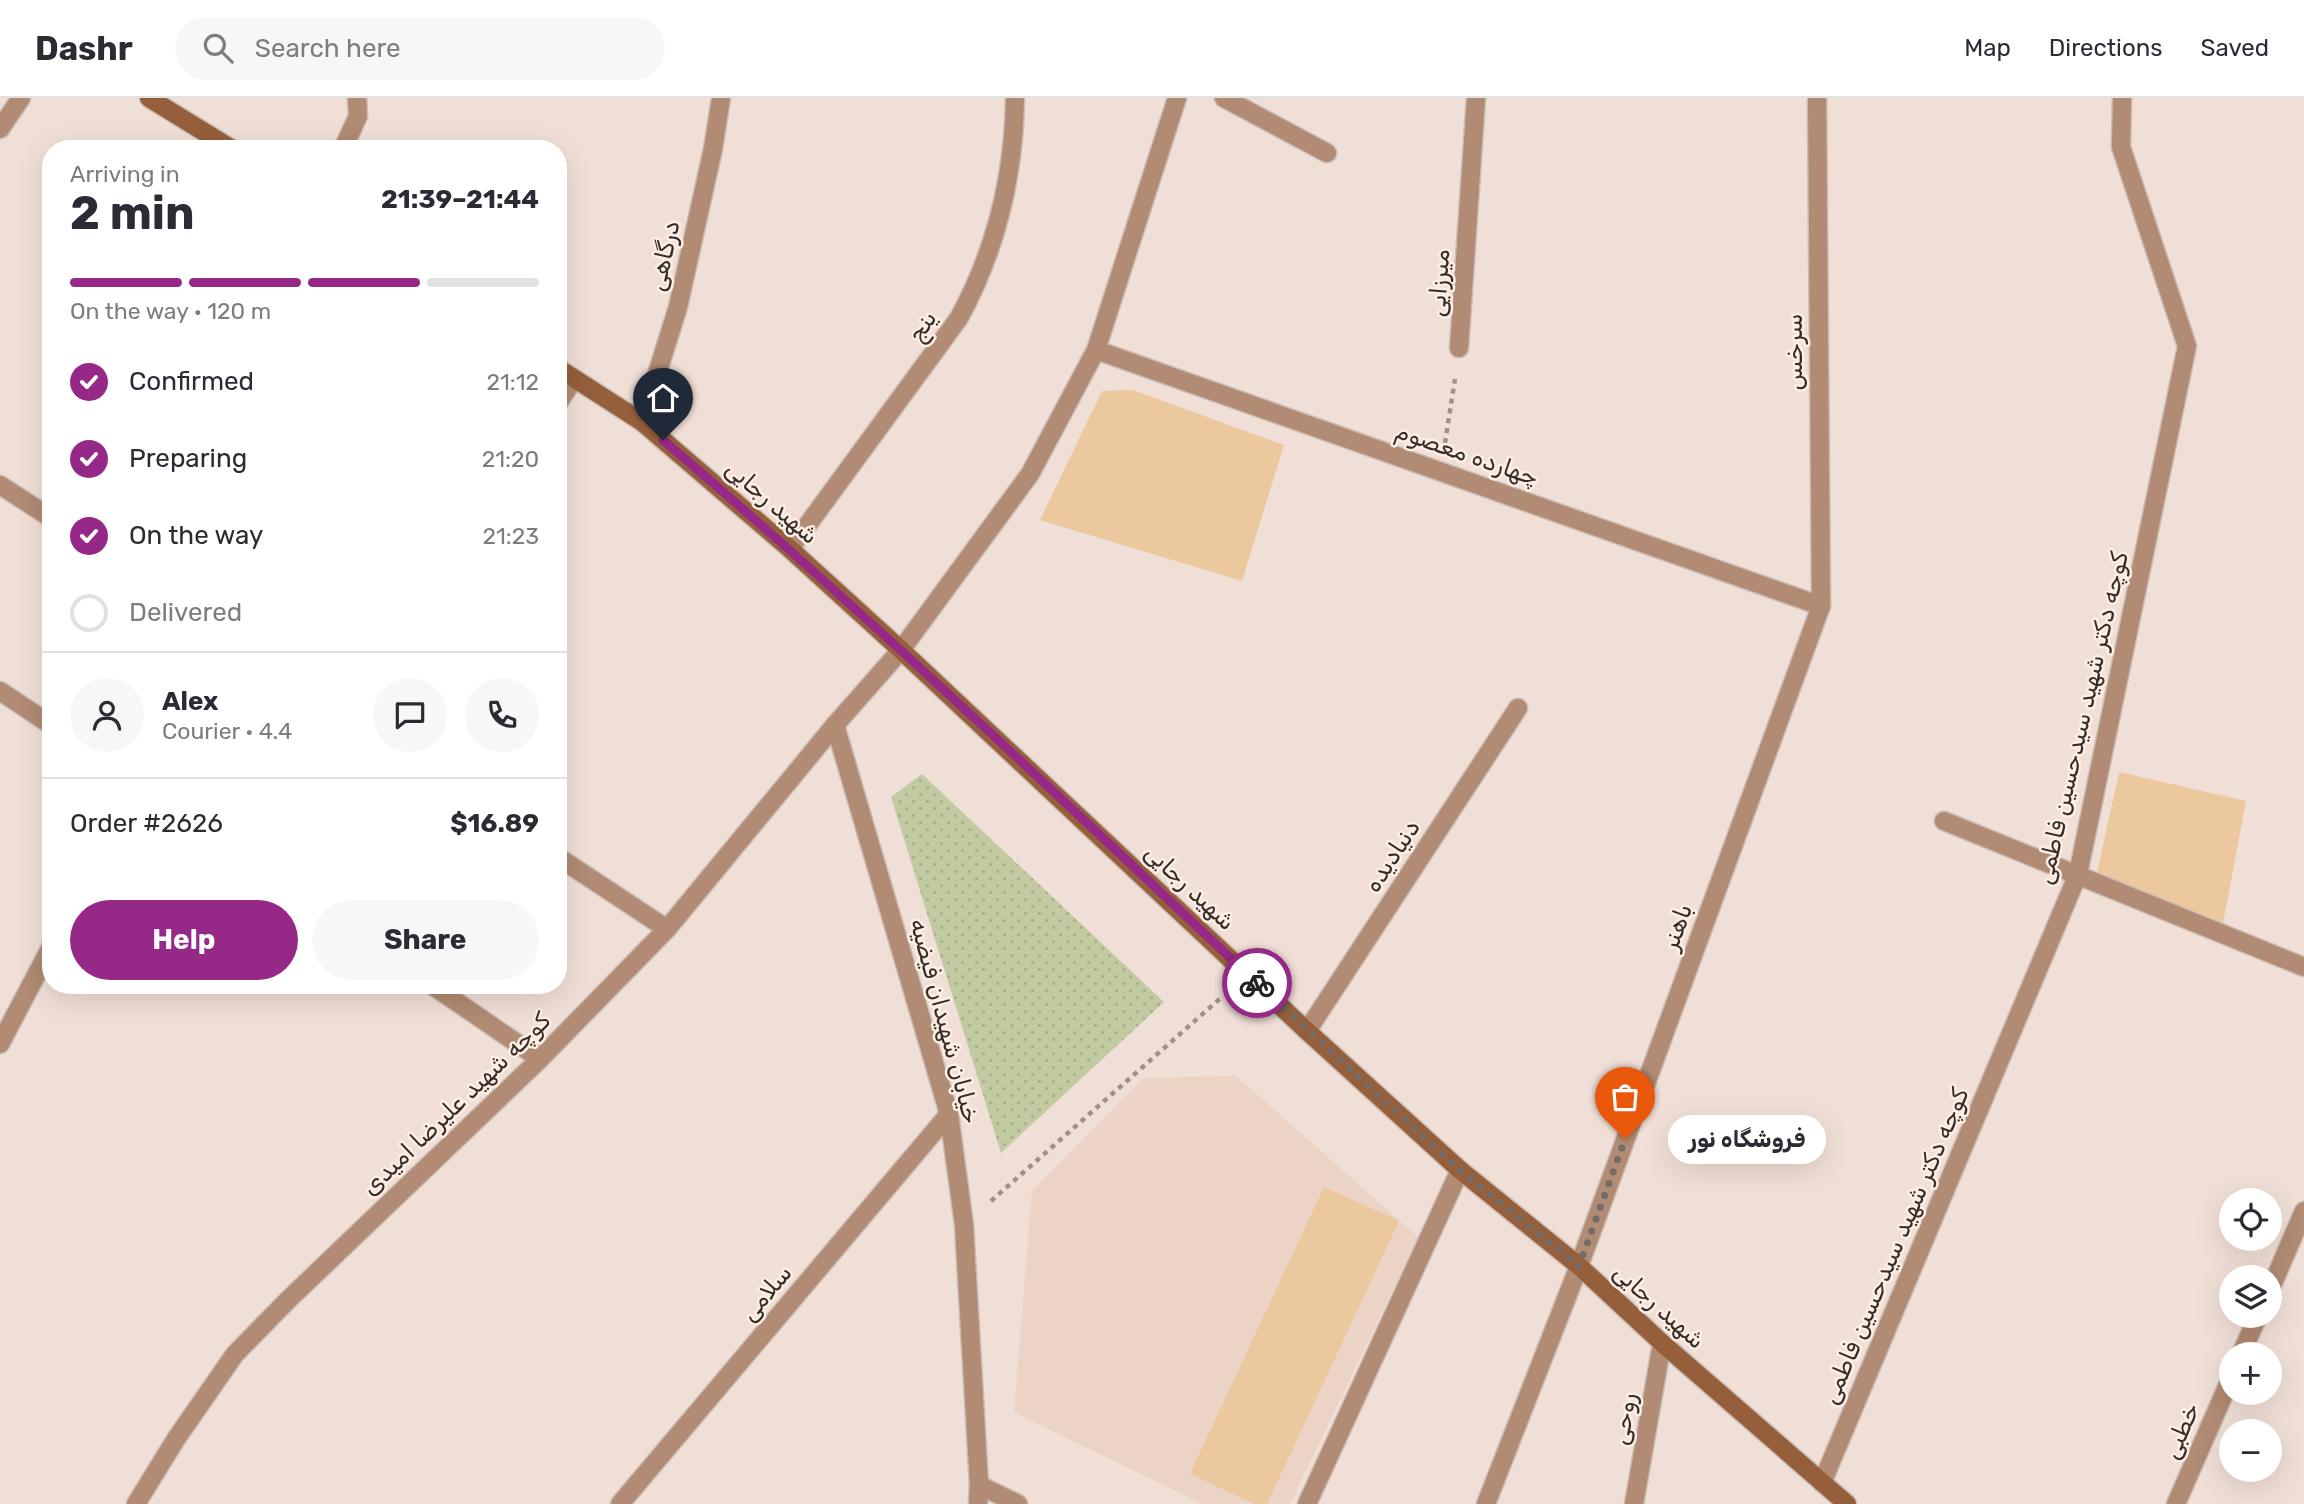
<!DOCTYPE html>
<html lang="en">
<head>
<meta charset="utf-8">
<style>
  :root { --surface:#fff; --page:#f7f7f7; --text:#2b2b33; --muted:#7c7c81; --line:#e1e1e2; --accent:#962888 }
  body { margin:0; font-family:Rubik,"Noto Naskh Arabic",sans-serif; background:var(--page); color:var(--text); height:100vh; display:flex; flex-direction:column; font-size:26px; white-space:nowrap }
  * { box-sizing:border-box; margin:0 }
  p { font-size:23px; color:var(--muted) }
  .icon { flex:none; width:38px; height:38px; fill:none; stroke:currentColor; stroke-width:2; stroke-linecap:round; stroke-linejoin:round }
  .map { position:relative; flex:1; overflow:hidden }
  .details { position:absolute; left:42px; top:42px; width:525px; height:854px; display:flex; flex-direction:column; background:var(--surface); border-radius:28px; box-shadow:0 7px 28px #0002 }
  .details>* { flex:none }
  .fabs { position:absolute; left:2219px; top:1090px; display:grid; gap:14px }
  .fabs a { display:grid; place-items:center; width:63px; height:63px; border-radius:50%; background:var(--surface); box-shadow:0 7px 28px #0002; font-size:35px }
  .pin { position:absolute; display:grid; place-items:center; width:60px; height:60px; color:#fff; margin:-72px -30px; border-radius:50% 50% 50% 0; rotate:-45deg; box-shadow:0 0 7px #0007 }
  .pin .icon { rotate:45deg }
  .courier { position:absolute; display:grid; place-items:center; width:70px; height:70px; margin:-35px; border:5px solid #962888; border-radius:50%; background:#fff; color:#222; box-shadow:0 2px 9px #0007 }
  .bubble { position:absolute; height:49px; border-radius:24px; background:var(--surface); box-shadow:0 7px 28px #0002; font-size:23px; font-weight:700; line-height:49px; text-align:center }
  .summary em { font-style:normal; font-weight:700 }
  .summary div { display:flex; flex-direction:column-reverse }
  .summary { display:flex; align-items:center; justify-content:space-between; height:119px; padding:0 28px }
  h1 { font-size:46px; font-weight:700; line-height:52px }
  .bar { display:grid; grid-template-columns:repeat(4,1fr); gap:10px 7px; align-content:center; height:84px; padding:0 28px }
  .bar i { height:9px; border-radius:5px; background:var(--line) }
  .bar .on { background:var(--accent) }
  .bar p { grid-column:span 4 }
  .line { display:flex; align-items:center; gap:18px; padding:0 28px; border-top:2px solid var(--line) }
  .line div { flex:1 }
  .round { display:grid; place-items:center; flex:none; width:74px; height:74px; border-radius:37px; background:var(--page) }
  ol { padding:0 28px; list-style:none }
  li { display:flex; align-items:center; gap:21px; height:77px }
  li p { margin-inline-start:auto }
  li .icon { padding:7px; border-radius:50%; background:var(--accent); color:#fff; stroke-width:4 }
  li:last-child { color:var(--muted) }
  li i { width:38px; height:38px; border:4px solid var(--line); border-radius:50% }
  .action { display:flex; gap:14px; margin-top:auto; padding:14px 28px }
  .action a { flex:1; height:80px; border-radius:42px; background:var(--accent); color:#fff; font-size:28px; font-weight:700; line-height:80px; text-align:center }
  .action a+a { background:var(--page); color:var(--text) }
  header { display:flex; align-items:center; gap:42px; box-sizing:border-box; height:98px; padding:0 35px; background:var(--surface); border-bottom:2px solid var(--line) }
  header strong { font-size:33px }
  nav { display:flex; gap:38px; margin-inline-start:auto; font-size:24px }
  .search { width:490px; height:63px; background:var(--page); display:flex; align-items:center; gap:18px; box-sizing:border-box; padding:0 24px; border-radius:38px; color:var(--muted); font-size:26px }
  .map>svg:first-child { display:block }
</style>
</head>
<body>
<header>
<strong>Dashr</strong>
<div class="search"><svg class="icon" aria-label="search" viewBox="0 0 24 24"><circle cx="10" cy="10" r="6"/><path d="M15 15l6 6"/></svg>Search here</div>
<nav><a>Map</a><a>Directions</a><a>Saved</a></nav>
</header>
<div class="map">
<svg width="2304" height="1406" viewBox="0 0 2304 1406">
  <defs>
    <pattern id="grass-dots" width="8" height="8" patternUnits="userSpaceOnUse" patternTransform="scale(1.75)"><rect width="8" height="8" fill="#c2caa1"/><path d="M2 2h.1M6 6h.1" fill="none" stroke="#a7ae8b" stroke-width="1.8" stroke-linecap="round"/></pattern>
  </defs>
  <rect width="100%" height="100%" fill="#f0dfd6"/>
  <polygon fill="#ebd3c5" points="1236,978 1418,1139 1290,1406 1202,1406 1014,1314 1032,1093 1144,980"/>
  <polygon fill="url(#grass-dots)" points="922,676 1164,904 1001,1055 891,699"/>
  <g fill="#ebc89e">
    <polygon points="1133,292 1284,347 1242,483 1040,422 1102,293"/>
    <polygon points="2119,674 2246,703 2223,825 2097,775"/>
    <polygon points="1324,1089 1399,1123 1267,1406 1255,1406 1190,1376"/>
  </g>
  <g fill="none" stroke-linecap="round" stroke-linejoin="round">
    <defs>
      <g id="street">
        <polyline points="1224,0 1327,55"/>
        <polyline points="0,31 21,0"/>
        <polyline points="343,51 358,18 357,0"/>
        <polyline points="1459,250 1476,0"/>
        <polyline points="1096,252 1821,508"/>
        <polyline points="558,305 574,281"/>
        <polyline points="642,324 678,209 713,51 721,0"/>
        <polyline points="0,387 51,420"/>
        <path d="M790,451l169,-231c37,-68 55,-143 56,-220"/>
        <polyline points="0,593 51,627"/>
        <polyline points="835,627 949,1016 964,1127 979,1387 978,1406"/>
        <polyline points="1944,723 2304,869"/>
        <polyline points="558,759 667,831"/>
        <polyline points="432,887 540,961"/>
        <polyline points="1307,933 1518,610"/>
        <polyline points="0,946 51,849"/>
        <polyline points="2270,1192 2304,1113"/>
        <polyline points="2241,1256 2258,1218"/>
        <polyline points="1822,1385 2078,776 2187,248 2121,49 2122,0"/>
        <polyline points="979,1387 1018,1406"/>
        <polyline points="136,1406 176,1341 235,1256 289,1201 540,961 667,831 835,627 901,552 1030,376 1096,252 1177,0"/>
        <polyline points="620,1406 949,1016"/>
        <polyline points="1307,1406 1460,1072"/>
        <polyline points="1486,1406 1579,1168 1821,508 1817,0"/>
        <polyline points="1634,1406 1662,1245"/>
        <polyline points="2176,1406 2231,1280"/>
      </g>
      <g id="secondary">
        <polyline points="149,0 232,51"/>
        <polyline points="558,270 642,324 790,451 901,552 1307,933 1460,1072 1579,1168 1662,1245 1847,1406"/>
      </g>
    </defs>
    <use href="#street" stroke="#cabbb3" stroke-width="21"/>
    <use href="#secondary" stroke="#cabbb3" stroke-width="21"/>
    <g stroke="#9e918b" stroke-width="4.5" stroke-dasharray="5 5" stroke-linecap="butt">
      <polyline points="1445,345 1455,281"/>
      <polyline points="991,1103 1223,898"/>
    </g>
    <use href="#street" stroke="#b18b73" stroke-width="18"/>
    <use href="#secondary" stroke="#965f3b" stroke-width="18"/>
  </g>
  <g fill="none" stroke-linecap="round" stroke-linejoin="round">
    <polyline stroke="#756b66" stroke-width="7" stroke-dasharray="0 12.6" points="1257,885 1460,1072 1579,1168 1625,1041"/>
    <path stroke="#962888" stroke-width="9" d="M663,342c204,174 399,359 594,543"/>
  </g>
  <g text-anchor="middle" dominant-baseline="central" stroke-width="5" stroke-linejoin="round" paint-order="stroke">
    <g font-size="24" fill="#332d29" stroke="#feede3">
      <text transform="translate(664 158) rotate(-77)">درگاهی</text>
      <text transform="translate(1439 185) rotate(-86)">میرزایی</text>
      <text transform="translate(922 228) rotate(-54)">ینج</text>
      <text transform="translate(1794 254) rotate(-90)">سرخس</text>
      <text transform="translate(1467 356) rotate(19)">چهارده معصوم</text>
      <text transform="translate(772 404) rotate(41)">شهید رجایی</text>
      <text transform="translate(2082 620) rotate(-77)">کوچه دکتر شهید سیدحسین فاطمی</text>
      <text transform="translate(1392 758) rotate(-57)">دنیادیده</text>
      <text transform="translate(1190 789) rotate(43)">شهید رجایی</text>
      <text transform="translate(1677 829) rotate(-70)">باهنر</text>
      <text transform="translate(945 923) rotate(75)">خیابان شهیدان فیضیه</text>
      <text transform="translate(456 1006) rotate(-44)">کوچه شهید علیرضا امیدی</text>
      <text transform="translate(1895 1148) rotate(-67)">کوچه دکتر شهید سیدحسین فاطمی</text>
      <text transform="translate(766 1195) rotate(-50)">سلامی</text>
      <text transform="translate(1659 1208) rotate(42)">شهید رجایی</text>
      <text transform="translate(1624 1321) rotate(-80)">روحی</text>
      <text transform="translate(2181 1333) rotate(-67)">خطبی</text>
    </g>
  </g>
</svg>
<div class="fabs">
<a><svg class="icon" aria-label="locate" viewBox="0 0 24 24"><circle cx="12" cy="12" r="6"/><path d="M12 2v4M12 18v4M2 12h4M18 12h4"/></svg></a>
<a><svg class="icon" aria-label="layers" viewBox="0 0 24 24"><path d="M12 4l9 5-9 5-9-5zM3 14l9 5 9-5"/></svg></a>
<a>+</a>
<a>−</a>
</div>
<div class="pin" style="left:1625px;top:1041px;background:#ea580c"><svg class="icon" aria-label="bag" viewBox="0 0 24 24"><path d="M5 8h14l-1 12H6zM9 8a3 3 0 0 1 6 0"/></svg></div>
<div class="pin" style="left:663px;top:342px;background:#1f2937"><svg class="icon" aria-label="home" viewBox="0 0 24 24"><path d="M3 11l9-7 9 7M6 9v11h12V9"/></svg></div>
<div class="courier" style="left:1257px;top:885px"><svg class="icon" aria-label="bike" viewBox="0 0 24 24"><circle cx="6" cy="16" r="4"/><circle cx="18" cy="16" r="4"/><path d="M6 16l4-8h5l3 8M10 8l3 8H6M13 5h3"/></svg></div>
<div class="bubble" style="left:1668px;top:1017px;width:158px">فروشگاه نور</div>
<section class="details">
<div class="summary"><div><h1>2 min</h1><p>Arriving in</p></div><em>21:39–21:44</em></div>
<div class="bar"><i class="on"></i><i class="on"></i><i class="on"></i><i></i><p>On the way · 120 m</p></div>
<ol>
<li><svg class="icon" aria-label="check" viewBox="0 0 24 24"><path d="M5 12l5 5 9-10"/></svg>Confirmed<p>21:12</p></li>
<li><svg class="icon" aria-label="check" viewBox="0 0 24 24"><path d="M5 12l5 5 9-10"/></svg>Preparing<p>21:20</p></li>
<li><svg class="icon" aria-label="check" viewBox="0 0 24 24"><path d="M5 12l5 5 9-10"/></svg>On the way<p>21:23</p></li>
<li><i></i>Delivered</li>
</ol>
<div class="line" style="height:126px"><a class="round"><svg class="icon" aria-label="person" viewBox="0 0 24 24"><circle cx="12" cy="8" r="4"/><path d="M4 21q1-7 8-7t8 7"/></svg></a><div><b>Alex</b><p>Courier · 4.4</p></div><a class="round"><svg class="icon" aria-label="chat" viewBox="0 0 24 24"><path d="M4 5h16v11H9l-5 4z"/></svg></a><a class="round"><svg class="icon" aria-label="phone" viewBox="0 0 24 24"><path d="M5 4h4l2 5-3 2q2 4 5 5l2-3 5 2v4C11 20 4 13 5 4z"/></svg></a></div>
<div class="line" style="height:91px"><div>Order #2626</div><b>$16.89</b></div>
<div class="action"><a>Help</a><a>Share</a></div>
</section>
</div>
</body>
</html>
